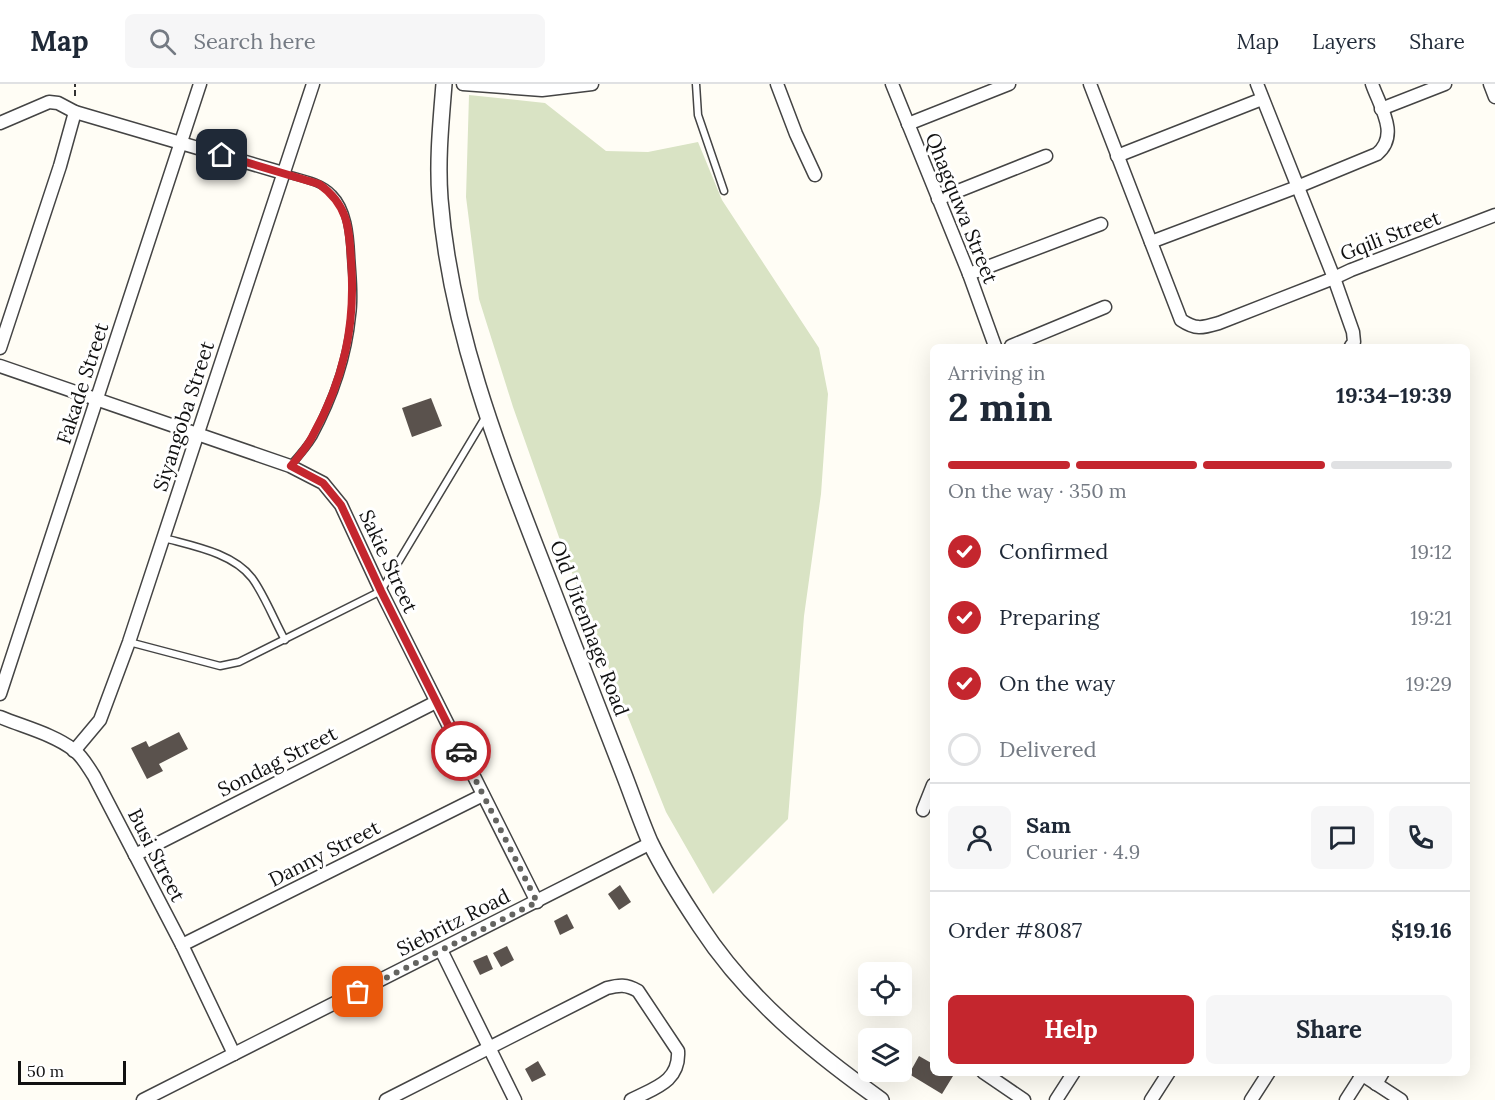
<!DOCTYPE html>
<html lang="en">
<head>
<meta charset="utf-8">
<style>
  :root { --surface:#fff; --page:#f6f6f7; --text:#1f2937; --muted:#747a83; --line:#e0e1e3; --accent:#c4262e }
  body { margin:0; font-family:Lora,serif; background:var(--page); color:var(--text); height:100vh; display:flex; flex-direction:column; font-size:22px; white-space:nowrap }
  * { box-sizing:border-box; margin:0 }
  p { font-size:20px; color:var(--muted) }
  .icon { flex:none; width:33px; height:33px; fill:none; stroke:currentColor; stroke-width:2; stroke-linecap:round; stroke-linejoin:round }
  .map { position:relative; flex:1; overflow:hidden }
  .drawer { position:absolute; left:930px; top:260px; width:540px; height:732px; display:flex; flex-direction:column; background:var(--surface); border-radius:9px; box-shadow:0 6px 24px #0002 }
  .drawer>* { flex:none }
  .fabs { position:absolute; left:858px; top:878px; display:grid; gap:12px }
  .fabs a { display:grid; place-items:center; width:54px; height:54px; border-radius:9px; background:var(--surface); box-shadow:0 6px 24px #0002; font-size:30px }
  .scale { position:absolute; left:18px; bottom:15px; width:108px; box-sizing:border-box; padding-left:6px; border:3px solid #111; border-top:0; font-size:16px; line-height:21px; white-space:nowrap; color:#111; -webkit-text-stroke:4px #fff; paint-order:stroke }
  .pin { position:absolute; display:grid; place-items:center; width:51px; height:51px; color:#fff; margin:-26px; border-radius:12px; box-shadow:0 3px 9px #0006 }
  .courier { position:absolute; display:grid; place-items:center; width:60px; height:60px; margin:-30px; border:4px solid #c4262e; border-radius:50%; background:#fff; color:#222; box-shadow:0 2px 8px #0007 }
  .summary em { font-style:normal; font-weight:800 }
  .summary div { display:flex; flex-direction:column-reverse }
  .summary { display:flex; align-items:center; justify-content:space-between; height:102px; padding:0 18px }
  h1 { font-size:39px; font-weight:800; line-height:45px }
  .bar { display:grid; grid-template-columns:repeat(4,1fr); gap:9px 6px; align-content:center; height:72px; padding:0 18px }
  .bar i { height:8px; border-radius:4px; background:var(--line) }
  .bar .active { background:var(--accent) }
  .bar p { grid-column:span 4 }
  .line { display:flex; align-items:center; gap:15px; padding:0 18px; border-top:2px solid var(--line) }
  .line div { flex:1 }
  .round { display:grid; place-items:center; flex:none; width:63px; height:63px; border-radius:9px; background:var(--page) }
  ol { padding:0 18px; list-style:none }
  li { display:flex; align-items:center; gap:18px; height:66px }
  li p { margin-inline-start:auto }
  li .icon { padding:6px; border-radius:50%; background:var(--accent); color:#fff; stroke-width:4 }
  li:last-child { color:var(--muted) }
  li i { width:33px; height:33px; border:3px solid var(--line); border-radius:50% }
  .cta { display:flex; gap:12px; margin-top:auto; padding:12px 18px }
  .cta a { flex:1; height:69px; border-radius:9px; background:var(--accent); color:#fff; font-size:24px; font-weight:800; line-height:69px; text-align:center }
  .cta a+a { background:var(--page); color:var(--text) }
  header { display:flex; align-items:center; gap:36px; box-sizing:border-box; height:84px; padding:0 30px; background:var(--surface); border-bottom:2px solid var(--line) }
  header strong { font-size:28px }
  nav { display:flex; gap:33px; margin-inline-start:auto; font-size:21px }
  .search { width:420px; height:54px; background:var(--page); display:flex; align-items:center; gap:15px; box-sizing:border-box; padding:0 21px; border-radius:9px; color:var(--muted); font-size:22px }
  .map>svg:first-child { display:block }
</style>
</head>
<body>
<header>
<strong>Map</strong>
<div class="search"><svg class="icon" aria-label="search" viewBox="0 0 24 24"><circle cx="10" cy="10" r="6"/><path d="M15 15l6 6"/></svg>Search here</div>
<nav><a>Map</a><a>Layers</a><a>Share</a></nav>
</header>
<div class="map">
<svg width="1495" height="1016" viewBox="0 0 1495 1016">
  <rect width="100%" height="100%" fill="#fffdf5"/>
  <polygon fill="#d9e3c4" points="469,11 545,19 606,67 648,68 698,58 722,116 819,264 828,310 821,410 804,532 788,735 713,810 666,728 622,618 566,473 513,323 479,215 466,113"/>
  <g fill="#5a524d">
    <polygon points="431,314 442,342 412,353 402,324"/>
    <polygon points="179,648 188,665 159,680 163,687 147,695 131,664 146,657 149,663"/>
    <polygon points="620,801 631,818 619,826 608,810"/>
    <polygon points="567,830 574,844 560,851 554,837"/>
    <polygon points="507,862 514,876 501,883 493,869"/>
    <polygon points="487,871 493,885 480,891 473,877"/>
    <polygon points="919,972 933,980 933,988 948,988 953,992 942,1010 909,990"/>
    <polygon points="538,977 546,991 532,998 525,985"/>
  </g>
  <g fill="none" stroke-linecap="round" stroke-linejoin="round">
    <defs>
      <g id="service">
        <polyline points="696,0 698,31 724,107"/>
        <path d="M283,89c17,5 38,8 50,21 15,15 17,41 18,61 1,20 4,40 1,60 -4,42 -19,85 -39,122 -6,10 -15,20 -23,29"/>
        <path d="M164,454c29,8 69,15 88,40 12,16 23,44 33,62"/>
        <polyline points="129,558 220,582 239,578 381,507 486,332"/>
      </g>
      <g id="minor">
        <polyline points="463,0 542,6 592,0"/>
        <polyline points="777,0 796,50 815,91"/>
        <polyline points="892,0 969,190 995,262"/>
        <path d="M1090,0l91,236c15,10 21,8 38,3l115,-45 17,-8 144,-55"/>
        <polyline points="1257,0 1334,194 1353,248 1354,258 1351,262"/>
        <polyline points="1490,0 1495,13"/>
        <polyline points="1381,25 1445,0"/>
        <polyline points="0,39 49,18 58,19 75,28 283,89"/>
        <polyline points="908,40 1009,0"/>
        <polyline points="1117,72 1262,15"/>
        <polyline points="938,115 1046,72"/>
        <path d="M1151,158l146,-55 80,-33c23,-19 3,-47 -5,-70"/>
        <polyline points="969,190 1101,140"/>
        <polyline points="1011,262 1105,223"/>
        <polyline points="0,264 60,82 75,28"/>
        <polyline points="0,282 290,382 323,399 341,421 381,507 537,818"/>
        <polyline points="0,610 200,0"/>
        <path d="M0,633c24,10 53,17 74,33 9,7 14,17 20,26l88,169 52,109"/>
        <polyline points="74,667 100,636 129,558 313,0"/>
        <polyline points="923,726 933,701"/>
        <polyline points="135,771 436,618"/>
        <polyline points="182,861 483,711"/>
        <polyline points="441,866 515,1016"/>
        <polyline points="983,988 1024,1016"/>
        <polyline points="1358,988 1401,1016"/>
        <polyline points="1376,1000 1383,988"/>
        <polyline points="143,1016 651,759"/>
        <path d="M386,1016l221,-112c12,-3 19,-4 31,3l40,60c2,31 -24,37 -47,49"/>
        <polyline points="1056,1016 1074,988"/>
        <polyline points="1151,1016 1169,988"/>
        <polyline points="1251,1016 1269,988"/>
        <polyline points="1346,1016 1362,991"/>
      </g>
      <path id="tertiary" d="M444,0c-3,38 -7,76 -4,115 12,152 76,293 129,434 18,46 36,93 54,139 9,23 17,47 27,70 14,29 32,57 50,84 47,72 112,125 181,174"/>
    </defs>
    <use href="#service" stroke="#444" stroke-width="9"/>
    <use href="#minor" stroke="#444" stroke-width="15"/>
    <use href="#tertiary" stroke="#444" stroke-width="18"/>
    <polyline stroke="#333" stroke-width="2" stroke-dasharray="6 3" stroke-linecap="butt" points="75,12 75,0"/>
    <use href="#service" stroke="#fff" stroke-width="6"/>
    <use href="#minor" stroke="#fff" stroke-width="12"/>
    <use href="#tertiary" stroke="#fff" stroke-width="15"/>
  </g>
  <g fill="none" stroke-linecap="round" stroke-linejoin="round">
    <polyline stroke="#646461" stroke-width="6" stroke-dasharray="0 10.8" points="358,908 537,818 461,667"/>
    <path stroke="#c4262e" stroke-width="8" d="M222,71l97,29c29,21 30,43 32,76 5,65 -7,120 -39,177 -5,10 -14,20 -21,29l32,17 18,22 40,86 80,160"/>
  </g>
  <g text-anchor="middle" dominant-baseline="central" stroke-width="6" stroke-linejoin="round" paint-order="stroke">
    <g font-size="20" fill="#111" stroke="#fff">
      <text transform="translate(962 124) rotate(68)">Qhagquwa Street</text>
      <text transform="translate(1390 151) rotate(-21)">Gqili Street</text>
      <text transform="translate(82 299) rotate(-72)">Fakade Street</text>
      <text transform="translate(183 332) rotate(-72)">Siyangoba Street</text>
      <text transform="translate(389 477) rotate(65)">Sakie Street</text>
      <text transform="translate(590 544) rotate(69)">Old Uitenhage Road</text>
      <text transform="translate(277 677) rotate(-27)">Sondag Street</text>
      <text transform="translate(324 769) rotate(-27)">Danny Street</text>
      <text transform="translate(157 771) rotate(63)">Busi Street</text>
      <text transform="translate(453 838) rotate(-27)">Siebritz Road</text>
    </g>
  </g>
</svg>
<div class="fabs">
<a><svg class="icon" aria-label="locate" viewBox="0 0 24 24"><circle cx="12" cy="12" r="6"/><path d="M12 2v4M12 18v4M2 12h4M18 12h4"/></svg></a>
<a><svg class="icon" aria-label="layers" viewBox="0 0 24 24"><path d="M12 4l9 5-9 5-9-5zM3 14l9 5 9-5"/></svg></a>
</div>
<div class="scale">50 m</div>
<div class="pin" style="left:358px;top:908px;background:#ea580c"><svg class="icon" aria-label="bag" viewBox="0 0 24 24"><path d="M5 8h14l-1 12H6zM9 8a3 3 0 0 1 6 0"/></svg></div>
<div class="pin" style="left:222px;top:71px;background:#1f2937"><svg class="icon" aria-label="home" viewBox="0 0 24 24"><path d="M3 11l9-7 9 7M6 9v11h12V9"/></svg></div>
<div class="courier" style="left:461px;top:667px"><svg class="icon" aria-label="car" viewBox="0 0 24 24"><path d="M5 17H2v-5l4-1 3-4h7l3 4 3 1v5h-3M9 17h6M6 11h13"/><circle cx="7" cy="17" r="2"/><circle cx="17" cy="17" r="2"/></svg></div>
<section class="drawer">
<div class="summary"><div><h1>2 min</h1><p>Arriving in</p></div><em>19:34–19:39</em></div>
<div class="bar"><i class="active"></i><i class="active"></i><i class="active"></i><i></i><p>On the way · 350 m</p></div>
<ol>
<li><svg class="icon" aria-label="check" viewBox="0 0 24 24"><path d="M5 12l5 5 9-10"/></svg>Confirmed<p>19:12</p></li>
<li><svg class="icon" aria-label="check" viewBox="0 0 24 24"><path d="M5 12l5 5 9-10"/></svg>Preparing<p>19:21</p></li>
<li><svg class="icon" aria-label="check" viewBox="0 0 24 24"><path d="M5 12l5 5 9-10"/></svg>On the way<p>19:29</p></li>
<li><i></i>Delivered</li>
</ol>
<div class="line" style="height:108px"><a class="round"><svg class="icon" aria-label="person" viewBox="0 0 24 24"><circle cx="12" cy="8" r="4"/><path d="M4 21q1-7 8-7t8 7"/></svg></a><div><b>Sam</b><p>Courier · 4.9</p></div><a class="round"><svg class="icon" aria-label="chat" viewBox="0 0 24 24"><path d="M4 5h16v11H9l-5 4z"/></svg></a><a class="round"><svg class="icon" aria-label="phone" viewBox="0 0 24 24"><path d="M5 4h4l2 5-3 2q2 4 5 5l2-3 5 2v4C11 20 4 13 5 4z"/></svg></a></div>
<div class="line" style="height:78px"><div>Order #8087</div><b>$19.16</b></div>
<div class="cta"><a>Help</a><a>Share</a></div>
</section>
</div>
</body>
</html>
